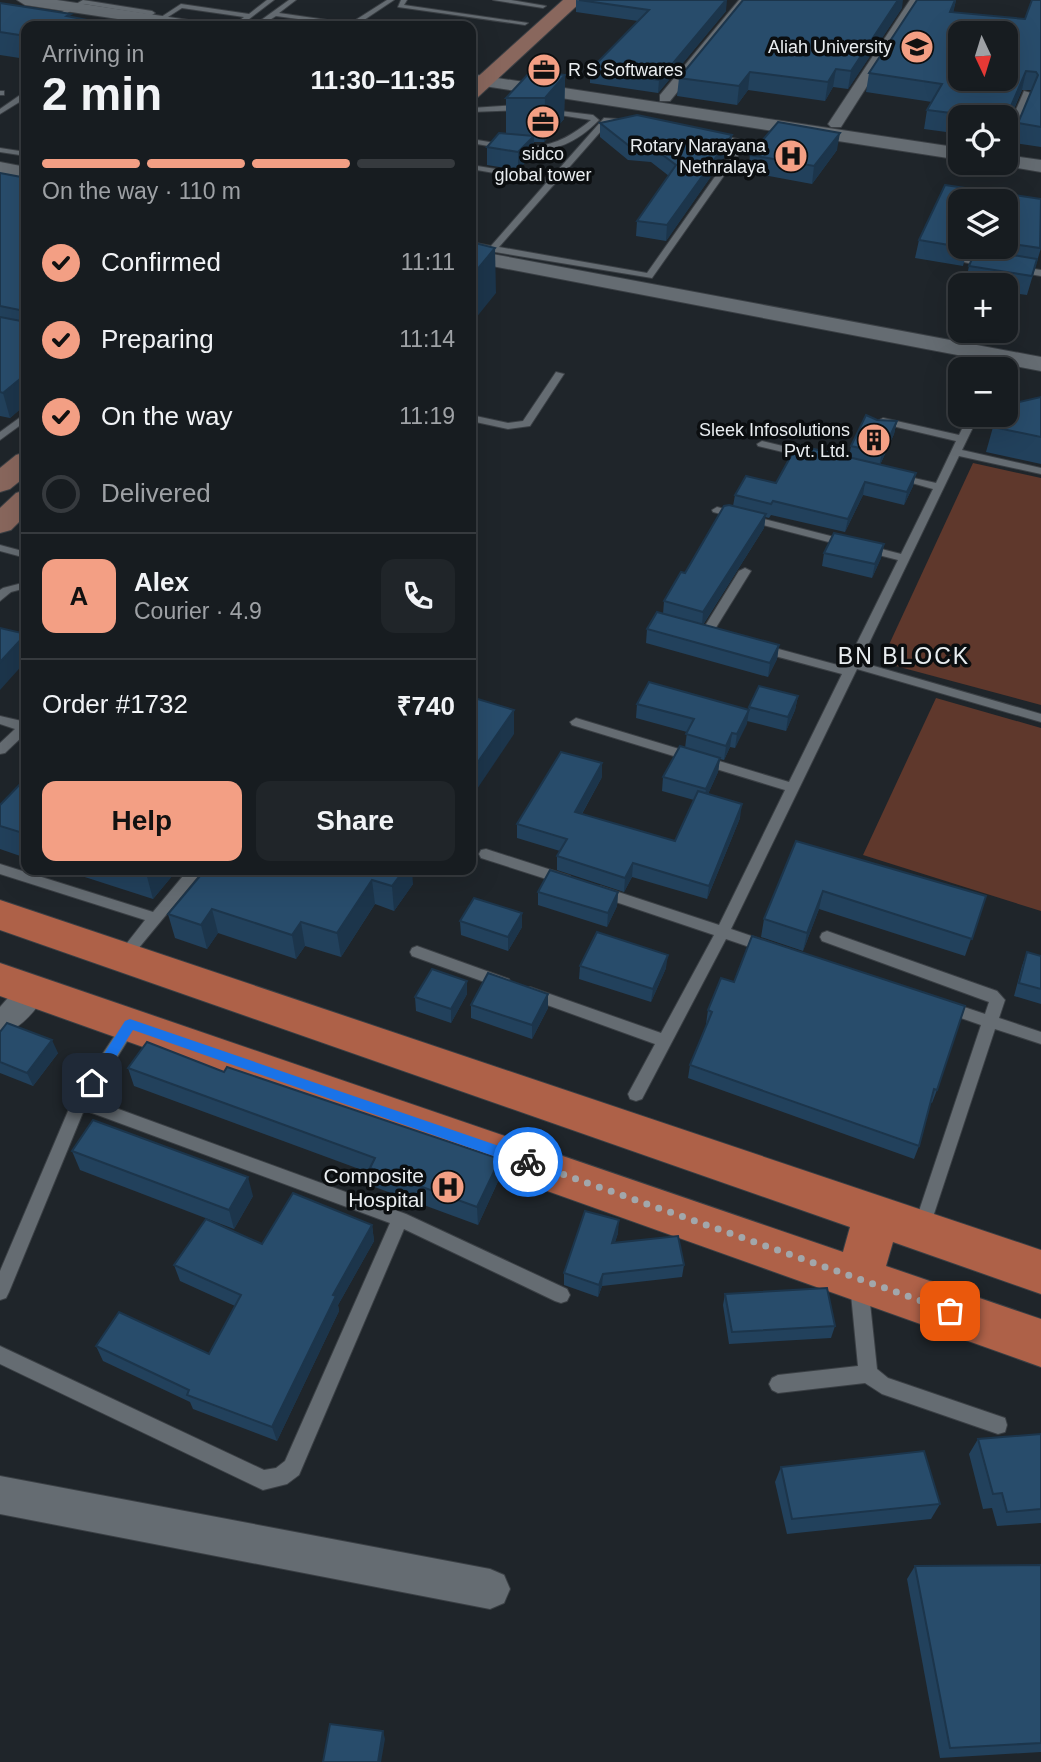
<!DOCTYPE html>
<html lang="en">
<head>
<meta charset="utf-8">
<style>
  :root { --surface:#171c20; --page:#202529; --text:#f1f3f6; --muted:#9ea1a5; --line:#363a3e; --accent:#f39f84 }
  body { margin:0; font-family:Arial,sans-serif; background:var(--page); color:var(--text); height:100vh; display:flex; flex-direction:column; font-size:26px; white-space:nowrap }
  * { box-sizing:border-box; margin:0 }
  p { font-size:23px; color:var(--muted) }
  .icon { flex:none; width:38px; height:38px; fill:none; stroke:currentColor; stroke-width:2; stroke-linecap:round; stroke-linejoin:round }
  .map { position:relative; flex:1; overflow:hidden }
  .sheet { position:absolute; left:21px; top:21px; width:455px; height:854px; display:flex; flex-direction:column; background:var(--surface); border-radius:14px; box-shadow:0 7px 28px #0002,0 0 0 2px var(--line) }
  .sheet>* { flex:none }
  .needle { width:46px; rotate:176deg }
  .tools { position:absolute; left:948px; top:21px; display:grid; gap:14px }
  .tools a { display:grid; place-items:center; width:70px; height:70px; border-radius:14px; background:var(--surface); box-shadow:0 7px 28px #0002,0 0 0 2px var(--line); font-size:35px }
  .pin { position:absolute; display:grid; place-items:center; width:60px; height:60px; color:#fff; margin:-30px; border-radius:14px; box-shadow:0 4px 10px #0006 }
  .courier { position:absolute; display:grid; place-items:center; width:70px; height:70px; margin:-35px; border:5px solid #1a73e8; border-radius:50%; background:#fff; color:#222; box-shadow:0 2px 9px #0007 }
  .head em { font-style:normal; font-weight:600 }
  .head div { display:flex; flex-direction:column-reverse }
  .head { display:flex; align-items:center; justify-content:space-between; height:119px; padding:0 21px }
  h1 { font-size:46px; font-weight:600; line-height:52px }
  .bar { display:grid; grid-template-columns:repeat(4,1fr); gap:10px 7px; align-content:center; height:84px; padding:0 21px }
  .bar i { height:9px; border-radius:5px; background:var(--line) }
  .bar .active { background:var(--accent) }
  .bar p { grid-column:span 4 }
  .line { display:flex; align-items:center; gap:18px; padding:0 21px; border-top:2px solid var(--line) }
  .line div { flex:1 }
  .round { display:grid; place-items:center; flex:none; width:74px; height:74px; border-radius:14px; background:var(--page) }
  ol { padding:0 21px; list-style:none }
  li { display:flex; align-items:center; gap:21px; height:77px }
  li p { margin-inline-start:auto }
  li .icon { padding:7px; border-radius:50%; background:var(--accent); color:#111; stroke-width:4 }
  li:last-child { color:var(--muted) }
  li i { width:38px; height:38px; border:4px solid var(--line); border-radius:50% }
  .primary-button { display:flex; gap:14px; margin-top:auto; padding:14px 21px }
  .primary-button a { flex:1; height:80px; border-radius:14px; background:var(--accent); color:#111; font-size:28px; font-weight:600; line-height:80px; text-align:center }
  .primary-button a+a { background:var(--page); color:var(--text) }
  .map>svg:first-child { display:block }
</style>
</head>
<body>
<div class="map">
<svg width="1041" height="1762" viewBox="0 0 1041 1762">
  <rect width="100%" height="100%" fill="#1f252a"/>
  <g fill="#5f382c">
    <polygon points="973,463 1041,478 1041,705 881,662"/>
    <polygon points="936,698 1041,728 1041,911 863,855"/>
  </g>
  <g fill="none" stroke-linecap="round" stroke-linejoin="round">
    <defs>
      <g id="service">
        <polygon points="83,0 152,11 155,13 134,26 129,26 129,24 146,14 84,4 67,13 62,12"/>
        <polygon points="267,0 274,0 240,26 233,26 244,17 182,8 160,22 155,21 181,4 249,14"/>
        <polygon points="289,0 296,0 279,13 348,23 354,21 387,0 394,0 358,24 350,26 276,16 260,26 253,26"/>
        <polygon points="401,0 407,0 404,5 528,23 525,25 398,7"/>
        <polygon points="493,0 511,0 546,6 543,8"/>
        <rect x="0" y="91" width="4" height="4"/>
        <polygon points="1024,91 1031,93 1010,143 1006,145 1006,133"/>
        <polygon points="23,93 26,93 26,98 0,114 0,109"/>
        <polygon points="517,105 528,108 524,110 471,112 471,108"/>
        <path d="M544,109l49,6 6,5c-41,42 -77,32 -128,23v-4c53,8 75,18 120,-19l-44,-7 -4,-2z"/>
        <polygon points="604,118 632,120 636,122 632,124 609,122 499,247 647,273 738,144 711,137 711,133 746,141 747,143 652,278 471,248 471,242 491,246 547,182 471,169 471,165 551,178"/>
        <polygon points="0,148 26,152 26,156 0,152"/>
        <polygon points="964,247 972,247 968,258 992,265 988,268 960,261"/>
        <polygon points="1015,266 1041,270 1041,276 1012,271 1012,267"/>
        <polygon points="556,372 564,374 530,426 508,429 471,421 471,415 508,423 523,421"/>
        <polygon points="26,413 26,421 0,440 0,432"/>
        <polygon points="969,415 979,415 962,450 1041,468 1041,474 959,456 860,662 1041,714 1041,722 857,669 731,929 772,943 774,947 772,951 767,953 726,939 642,1099 636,1101 630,1099 628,1094 655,1044 525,997 523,993 525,989 530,987 661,1033 714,935 595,895 593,891 600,886 719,925 785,790 572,725 570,722 576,718 789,782 842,674 756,651 754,648 760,644 845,667 898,560 713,512 712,510 717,507 901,554 933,489 891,477 896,474 936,483 956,441 884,424 879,426 874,423 883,418 959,435"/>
        <polygon points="762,441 816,454 817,456 812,459 758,446 757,444"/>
        <polygon points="0,545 26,552 26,558 0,551"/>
        <polygon points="745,568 751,571 712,634 710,637 702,637 700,634 739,571"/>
        <polygon points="26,582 26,588 11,592 0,601 0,590 3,588"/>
        <polygon points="0,716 26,722 26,733 5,753 0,754 0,743 15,729 0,724"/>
        <polygon points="486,849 570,876 572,880 565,885 481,858 479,854 481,850"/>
        <polygon points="0,864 153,912 188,870 203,870 128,961 118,961 116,957 145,920 0,874"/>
        <polygon points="827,931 997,991 1005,1000 999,1018 1041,1032 1041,1044 995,1029 929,1229 927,1234 921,1237 915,1234 913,1229 981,1025 941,1011 938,1007 941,1003 946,1001 985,1014 989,1002 822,941 820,937 822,933"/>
        <polygon points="417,946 509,979 511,983 509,987 504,989 412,956 410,952 412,948"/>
        <polygon points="130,1018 135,1020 138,1024 91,1099 406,1214 567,1289 570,1295 567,1301 561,1303 555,1301 404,1229 299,1475 287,1484 263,1490 0,1364 0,1346 264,1470 276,1468 285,1461 390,1223 84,1110 9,1292 6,1298 0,1300 0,1271 74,1097 125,1020"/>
        <polygon points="859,1276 865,1278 868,1284 877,1369 888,1378 1005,1418 1007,1425 1005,1432 998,1434 882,1394 865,1383 778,1393 772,1390 769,1384 772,1378 778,1375 858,1366 850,1284 853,1278"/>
      </g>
      <g id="minor">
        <polygon points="739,0 752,0 670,101 660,101 660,95"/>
        <polygon points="910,0 922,0 841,127 831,127 828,124"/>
        <path d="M32,979l11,4 4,8c-11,20 -25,37 -47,44v-28l21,-24z"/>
        <polygon points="0,1476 490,1569 504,1575 510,1589 504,1603 490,1609 0,1514"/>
      </g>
      <g id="tertiary">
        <polygon points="17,0 57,0 195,21 203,26 164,26 25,5"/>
        <polygon points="471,74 961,148 961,160 471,84"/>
        <polygon points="1006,155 1041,160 1041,172 999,165 997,163 1006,163"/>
        <polygon points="0,162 26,167 26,179 0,174"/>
        <polygon points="471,250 1041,357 1041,371 471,262"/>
      </g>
      <g id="secondary">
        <polygon points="563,0 583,0 478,97 471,99 471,83"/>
        <polygon points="26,452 26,476 10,489 0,492 0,468 16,455"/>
        <polygon points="26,490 26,515 11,530 0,533 0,508 16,493"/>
      </g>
      <polygon id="primary" points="0,900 1041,1250 1041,1294 893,1242 886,1266 1041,1319 1041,1367 0,996 0,963 843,1252 850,1227 0,930"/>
    </defs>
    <use href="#service" stroke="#3a3f44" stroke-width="2"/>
    <use href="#minor" stroke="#3a3f44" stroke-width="2"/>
    <use href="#tertiary" stroke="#3a3f44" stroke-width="2"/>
    <use href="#secondary" stroke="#3a3f44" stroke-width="2"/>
    <use href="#primary" stroke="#3a3f44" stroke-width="2"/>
    <use href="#service" fill="#656c72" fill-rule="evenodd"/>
    <use href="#minor" fill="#656c72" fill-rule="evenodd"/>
    <use href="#tertiary" fill="#656c72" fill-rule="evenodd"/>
    <use href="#secondary" fill="#89675d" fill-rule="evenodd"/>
    <use href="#primary" fill="#ae6148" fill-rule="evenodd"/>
  </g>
  <g fill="#22415c">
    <polygon points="576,0 726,11 658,93 590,83 590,70 638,21 576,12"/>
    <polygon points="917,0 956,0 953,12 1025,19 1041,0 1041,147 1014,143 1018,123 1032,90 1022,90 1006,128 1006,117 961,117 961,134 924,129 927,110 932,102 866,92 869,73"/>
    <polygon points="0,3 72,18 117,26 26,26 26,59 0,55"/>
    <polygon points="902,8 848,89 833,87 825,101 748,90 737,105 677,96 679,78"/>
    <polygon points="565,75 564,119 544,142 534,142 534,153 518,170 487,165 487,147 506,134 506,98"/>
    <polygon points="600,123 732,135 730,149 666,241 636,236 637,221 669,176 651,162 628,160 600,137"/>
    <polygon points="837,150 812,184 748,172 750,155"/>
    <polygon points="0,173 26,183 26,404 10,418 0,416"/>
    <polygon points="945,185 1041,199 1041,248 1027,295 1006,292 1006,285 965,285 969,266 972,258 971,258 974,247 1006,247 1006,201 961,201 961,247 968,248 963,266 915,258 919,240"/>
    <polygon points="1041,397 1041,464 986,452 993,427 1015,403"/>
    <polygon points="877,420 897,421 894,434 880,465 916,473 913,486 904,505 863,495 845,532 771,515 769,518 765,517 764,528 703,625 779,645 777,659 768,677 646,643 647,629 663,614 664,601 733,506 735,495 776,483 849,457 851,446"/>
    <polygon points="884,544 881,558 872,578 822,566 824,553"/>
    <polygon points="798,696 795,710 786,731 747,721 735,748 730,747 724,760 720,759 718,772 708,794 740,818 707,899 632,877 624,892 557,870 557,856 560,851 517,838 517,824 602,777 582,814 675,841 694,800 662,791 663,777 685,748 687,732 636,718 637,704 748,710 749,707"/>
    <polygon points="26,778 26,858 0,849 0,805"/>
    <polygon points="796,841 986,896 965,956 819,909 803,951 761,937 764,919"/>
    <polygon points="63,870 177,870 153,899"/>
    <polygon points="404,870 413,884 394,911 375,904 341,957 305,946 296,959 218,933 207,949 175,938 168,914"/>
    <polygon points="538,892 618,892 617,906 607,927 538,905"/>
    <polygon points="460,921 522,927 508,951 461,935"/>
    <polygon points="1027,952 1041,956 1041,1004 1014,996 1022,966"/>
    <polygon points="580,966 666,968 651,1002 579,979"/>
    <polygon points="467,981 467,994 451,1023 416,1011 415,997"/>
    <polygon points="548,994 548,1008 532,1039 471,1018 471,1005"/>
    <polygon points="708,1010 937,1090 932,1103 930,1102 919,1146 914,1159 688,1078 690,1065 707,1024 706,1024"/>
    <polygon points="0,1032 58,1053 33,1086 0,1073"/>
    <polygon points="128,1068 224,1072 500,1159 500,1177 478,1225 372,1186 370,1173 134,1086"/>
    <polygon points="72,1151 253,1196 234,1229 80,1170"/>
    <polygon points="372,1225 374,1241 338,1305 339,1311 277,1441 193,1409 190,1402 103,1361 96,1346 209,1354 235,1306 180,1281 174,1265 262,1244"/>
    <polygon points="618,1233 615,1242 684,1265 682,1277 602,1286 598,1297 564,1285 564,1273"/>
    <polygon points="725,1294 835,1326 831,1338 729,1344 723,1305"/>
    <polygon points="1041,1434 1041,1523 997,1526 992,1508 983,1509 969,1454 978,1439"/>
    <polygon points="781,1467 940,1504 931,1519 787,1534 775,1482"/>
    <polygon points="1041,1565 1041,1752 940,1758 907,1579 915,1566"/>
  </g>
  <g fill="#1c354b">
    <polygon points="726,0 727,0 726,11 658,93 659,80"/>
    <polygon points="898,0 903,0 902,8 848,89 851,71"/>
    <polygon points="955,0 956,0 953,14 950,12"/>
    <polygon points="58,21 59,26 49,26"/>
    <polygon points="836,69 833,87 825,101 828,82"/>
    <polygon points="1026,71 1022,90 1007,124 1008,113"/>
    <polygon points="750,72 748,90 737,105 739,86"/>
    <polygon points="565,75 564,119 544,142 545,98"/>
    <polygon points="840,133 837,150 812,184 814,166"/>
    <polygon points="732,135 730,149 666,241 667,225"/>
    <polygon points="534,136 534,153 518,170 518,152"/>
    <polygon points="495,248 496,293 471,324 471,277"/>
    <polygon points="26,374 26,404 10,418 3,393"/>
    <polygon points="897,421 894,434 879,467 882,453"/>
    <polygon points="916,473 913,486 904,505 907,492"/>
    <polygon points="865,482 863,495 845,532 848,519"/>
    <polygon points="766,514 764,528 702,626 703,612"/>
    <polygon points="884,544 881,558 872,578 875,564"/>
    <polygon points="26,634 26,661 0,690 0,662"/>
    <polygon points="779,645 777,659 768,677 770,663"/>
    <polygon points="798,696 795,710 786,731 788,717"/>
    <polygon points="514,710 514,734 471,798 471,772"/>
    <polygon points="749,710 747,724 735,748 737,734"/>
    <polygon points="732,733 730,747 724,760 726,746"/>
    <polygon points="720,758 718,772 704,803 706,789"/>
    <polygon points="602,763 602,777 575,826 575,812"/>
    <polygon points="742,804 740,818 707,899 709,886"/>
    <polygon points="633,863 632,877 624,892 625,878"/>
    <polygon points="148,870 177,870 153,899 146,873"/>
    <polygon points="404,870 412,870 413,884 394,911 392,886"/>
    <polygon points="372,880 375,904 341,957 337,933"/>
    <polygon points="823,891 819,909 803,951 807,933"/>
    <polygon points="618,892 617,906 607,927 608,913"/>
    <polygon points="212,909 218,933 207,949 201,925"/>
    <polygon points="522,913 522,927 508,951 508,937"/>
    <polygon points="301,922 305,946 296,959 292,935"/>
    <polygon points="668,955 666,968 651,1002 653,989"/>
    <polygon points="467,981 467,994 451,1023 451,1009"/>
    <polygon points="548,994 548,1008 532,1039 532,1025"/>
    <polygon points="52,1040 58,1053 33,1086 27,1073"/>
    <polygon points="500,1159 500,1177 478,1225 477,1207"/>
    <polygon points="248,1177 253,1196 234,1229 229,1210"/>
    <polygon points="619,1220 618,1233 611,1255 612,1243"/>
    <polygon points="372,1225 374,1241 338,1305 339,1311 277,1441 272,1427 333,1295"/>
    <polygon points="603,1274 602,1286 598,1297 599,1285"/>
    <polygon points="383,1731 385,1739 381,1762 378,1762"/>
  </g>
  <g fill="#284c6b" stroke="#1c354b" stroke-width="2" fill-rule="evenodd">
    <polygon points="579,0 726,0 659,80 590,70 649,10"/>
    <polygon points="743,0 898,0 851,71 836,69 828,82 750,72 739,86 679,78"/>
    <path d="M917,0h38l-5,12 75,7 7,-19h9v127l-23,-4 20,-48 -2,-3 -10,-1 -18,42v7h-2v-3h-23l-56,-7 15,-26 -73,-11zM961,33h45v46h-45z"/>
    <polygon points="0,3 71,14 67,16 117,26 60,26 58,21 49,26 26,26 26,36 0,32"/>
    <polygon points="531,71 565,75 545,98 506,98"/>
    <polygon points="637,115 732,135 667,225 637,221 676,165 652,147 628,145 600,123"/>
    <polygon points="778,122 840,133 814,166 750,155"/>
    <polygon points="499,133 534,136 518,152 487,147"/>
    <polygon points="0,173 21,177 26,183 26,374 3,393 0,392 0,317 21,321 20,310 0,306"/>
    <polygon points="945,185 1041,199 1040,248 1006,243 1006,201 961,201 961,247 919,240"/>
    <polygon points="471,242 495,248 471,277"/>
    <polygon points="976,249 1037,259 1032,276 969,266"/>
    <polygon points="1041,397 1041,437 993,427 998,415 1006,415 1006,401 1015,403"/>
    <polygon points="866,415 877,420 897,421 882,453 851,446"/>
    <polygon points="797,445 916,473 907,492 865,482 848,519 773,501 771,504 735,495 746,476 776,483"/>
    <polygon points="729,505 766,514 703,612 664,601 681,572 685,573 724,506"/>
    <polygon points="834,533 884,544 875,564 824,553"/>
    <polygon points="657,612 779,645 770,663 647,629"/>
    <polygon points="0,628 26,634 0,662"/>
    <polygon points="649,682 749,710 737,734 732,733 726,746 686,734 694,719 637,704"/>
    <polygon points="759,686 798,696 788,717 749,707"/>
    <polygon points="471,697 514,710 471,772"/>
    <polygon points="680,746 720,758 706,789 663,777"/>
    <polygon points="561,752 602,763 575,812 675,841 698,791 742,804 709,886 633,863 625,878 557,856 567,839 517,824"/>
    <polygon points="26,778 26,834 0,826 0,805"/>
    <polygon points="796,841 986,896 972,939 823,891 807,933 764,919"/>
    <polygon points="136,870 148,870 146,873"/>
    <polygon points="205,870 404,870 392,886 372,880 337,933 301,922 292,935 212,909 201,925 168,914"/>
    <polygon points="550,870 618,892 608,913 538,892"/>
    <polygon points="474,898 522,913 508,937 460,921"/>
    <polygon points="597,932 668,955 653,989 580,966"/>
    <polygon points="752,936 965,1006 937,1090 934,1089 919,1146 690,1065 712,1012 708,1010 721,978 734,982"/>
    <polygon points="1027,952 1041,956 1041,989 1019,983"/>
    <polygon points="432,969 467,981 451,1009 415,997"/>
    <polygon points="488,973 548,994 532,1025 471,1005"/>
    <polygon points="7,1023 52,1040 27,1073 0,1062 0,1032"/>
    <polygon points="147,1042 224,1072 227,1067 500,1159 477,1207 370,1168 375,1158 128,1068"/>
    <polygon points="93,1120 248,1177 229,1210 72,1151"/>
    <polygon points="293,1193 372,1225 333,1295 336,1296 272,1427 187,1395 189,1390 96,1346 119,1312 209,1354 241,1295 174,1265 206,1219 262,1244"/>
    <polygon points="585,1211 619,1220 612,1243 678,1236 684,1265 603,1274 599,1285 564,1273"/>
    <polygon points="827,1288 835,1326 732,1332 725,1294"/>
    <polygon points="1041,1434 1041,1509 1007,1512 1002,1493 993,1494 978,1439"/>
    <polygon points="924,1451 940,1504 792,1519 781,1467"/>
    <polygon points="1041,1565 1041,1743 950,1748 915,1566"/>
    <polygon points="330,1724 383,1731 378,1762 323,1762"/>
  </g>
  <polygon fill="#1a73e8" points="130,1019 528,1156 535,1162 528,1168 133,1030 97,1087 88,1087 88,1079 125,1021"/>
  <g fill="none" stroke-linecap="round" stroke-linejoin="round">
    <polyline stroke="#a2a7ab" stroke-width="7" stroke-dasharray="0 12.6" points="528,1162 950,1311"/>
  </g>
  <defs>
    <symbol id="university-disc" viewBox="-11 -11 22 22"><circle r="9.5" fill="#f39f84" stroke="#0b0e10"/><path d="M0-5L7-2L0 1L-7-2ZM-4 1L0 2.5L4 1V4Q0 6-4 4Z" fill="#111"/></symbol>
    <symbol id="office-disc" viewBox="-11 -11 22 22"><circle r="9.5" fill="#f39f84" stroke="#0b0e10"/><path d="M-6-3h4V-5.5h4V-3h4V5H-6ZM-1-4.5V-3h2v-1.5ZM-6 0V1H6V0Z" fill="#111"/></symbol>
    <symbol id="hospital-disc" viewBox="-11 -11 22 22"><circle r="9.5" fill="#f39f84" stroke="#0b0e10"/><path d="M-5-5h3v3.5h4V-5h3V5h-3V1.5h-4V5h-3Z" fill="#111"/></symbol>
    <symbol id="building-disc" viewBox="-11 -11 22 22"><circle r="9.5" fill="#f39f84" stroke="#0b0e10"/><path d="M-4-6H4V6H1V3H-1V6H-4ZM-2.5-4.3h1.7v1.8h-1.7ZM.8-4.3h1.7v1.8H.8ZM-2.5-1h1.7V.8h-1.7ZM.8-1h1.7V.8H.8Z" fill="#111"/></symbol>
  </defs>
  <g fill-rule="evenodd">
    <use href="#university-disc" x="898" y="28" width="38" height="38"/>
    <use href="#office-disc" x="525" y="51" width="38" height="38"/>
    <use href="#office-disc" x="524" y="103" width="38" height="38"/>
    <use href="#hospital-disc" x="772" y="137" width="38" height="38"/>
    <use href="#building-disc" x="855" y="421" width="38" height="38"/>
    <use href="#hospital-disc" x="429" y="1168" width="38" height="38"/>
  </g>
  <g text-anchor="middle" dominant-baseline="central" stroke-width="7" stroke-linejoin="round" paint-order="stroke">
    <g font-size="18" fill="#e9edf0" stroke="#0b0e10" text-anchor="end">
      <text x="892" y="47">Aliah University</text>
      <text x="568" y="70" text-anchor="start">R S Softwares</text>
      <text x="766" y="146">Rotary Narayana<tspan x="766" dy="21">Nethralaya</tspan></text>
      <text x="543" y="154" text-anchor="middle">sidco<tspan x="543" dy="21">global tower</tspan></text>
      <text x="850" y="430">Sleek Infosolutions<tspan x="850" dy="21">Pvt. Ltd.</tspan></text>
    </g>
    <g font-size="21" fill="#e9edf0" stroke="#0b0e10" text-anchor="end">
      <text x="424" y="1175">Composite<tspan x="424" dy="24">Hospital</tspan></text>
    </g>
    <g font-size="23" letter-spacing="2" fill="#e9edf0" stroke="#0b0e10">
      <text x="904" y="656">BN BLOCK</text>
    </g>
  </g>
</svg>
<div class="tools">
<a><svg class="needle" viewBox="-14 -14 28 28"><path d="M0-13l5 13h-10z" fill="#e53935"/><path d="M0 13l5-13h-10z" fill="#9ea1a5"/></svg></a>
<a><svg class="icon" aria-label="locate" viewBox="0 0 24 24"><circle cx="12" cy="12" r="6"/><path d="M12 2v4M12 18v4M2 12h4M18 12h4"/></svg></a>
<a><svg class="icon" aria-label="layers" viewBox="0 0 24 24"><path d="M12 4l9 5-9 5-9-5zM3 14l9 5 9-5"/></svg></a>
<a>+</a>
<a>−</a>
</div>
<div class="pin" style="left:950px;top:1311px;background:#ea580c"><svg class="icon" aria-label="bag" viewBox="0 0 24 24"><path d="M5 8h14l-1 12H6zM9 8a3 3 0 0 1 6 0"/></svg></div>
<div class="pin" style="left:92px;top:1083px;background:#1f2937"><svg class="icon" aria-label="home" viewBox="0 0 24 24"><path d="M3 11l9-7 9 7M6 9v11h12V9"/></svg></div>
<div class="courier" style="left:528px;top:1162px"><svg class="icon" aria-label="bike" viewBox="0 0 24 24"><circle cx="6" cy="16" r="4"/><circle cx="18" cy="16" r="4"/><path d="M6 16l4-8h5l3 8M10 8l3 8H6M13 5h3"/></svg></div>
<section class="sheet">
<div class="head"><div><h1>2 min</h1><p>Arriving in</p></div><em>11:30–11:35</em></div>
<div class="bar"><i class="active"></i><i class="active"></i><i class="active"></i><i></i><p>On the way · 110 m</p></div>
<ol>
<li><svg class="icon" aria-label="check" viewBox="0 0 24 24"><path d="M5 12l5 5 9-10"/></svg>Confirmed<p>11:11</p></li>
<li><svg class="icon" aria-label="check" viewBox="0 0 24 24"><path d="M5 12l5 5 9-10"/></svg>Preparing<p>11:14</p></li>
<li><svg class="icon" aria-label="check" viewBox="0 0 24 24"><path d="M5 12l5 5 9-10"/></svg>On the way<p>11:19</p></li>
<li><i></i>Delivered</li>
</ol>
<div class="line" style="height:126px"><b class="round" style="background:var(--accent);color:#111">A</b><div><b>Alex</b><p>Courier · 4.9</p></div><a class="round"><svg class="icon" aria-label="phone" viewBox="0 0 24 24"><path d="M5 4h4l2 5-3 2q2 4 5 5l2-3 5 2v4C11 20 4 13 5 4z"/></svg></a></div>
<div class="line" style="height:91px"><div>Order #1732</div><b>₹740</b></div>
<div class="primary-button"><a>Help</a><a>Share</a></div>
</section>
</div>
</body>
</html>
